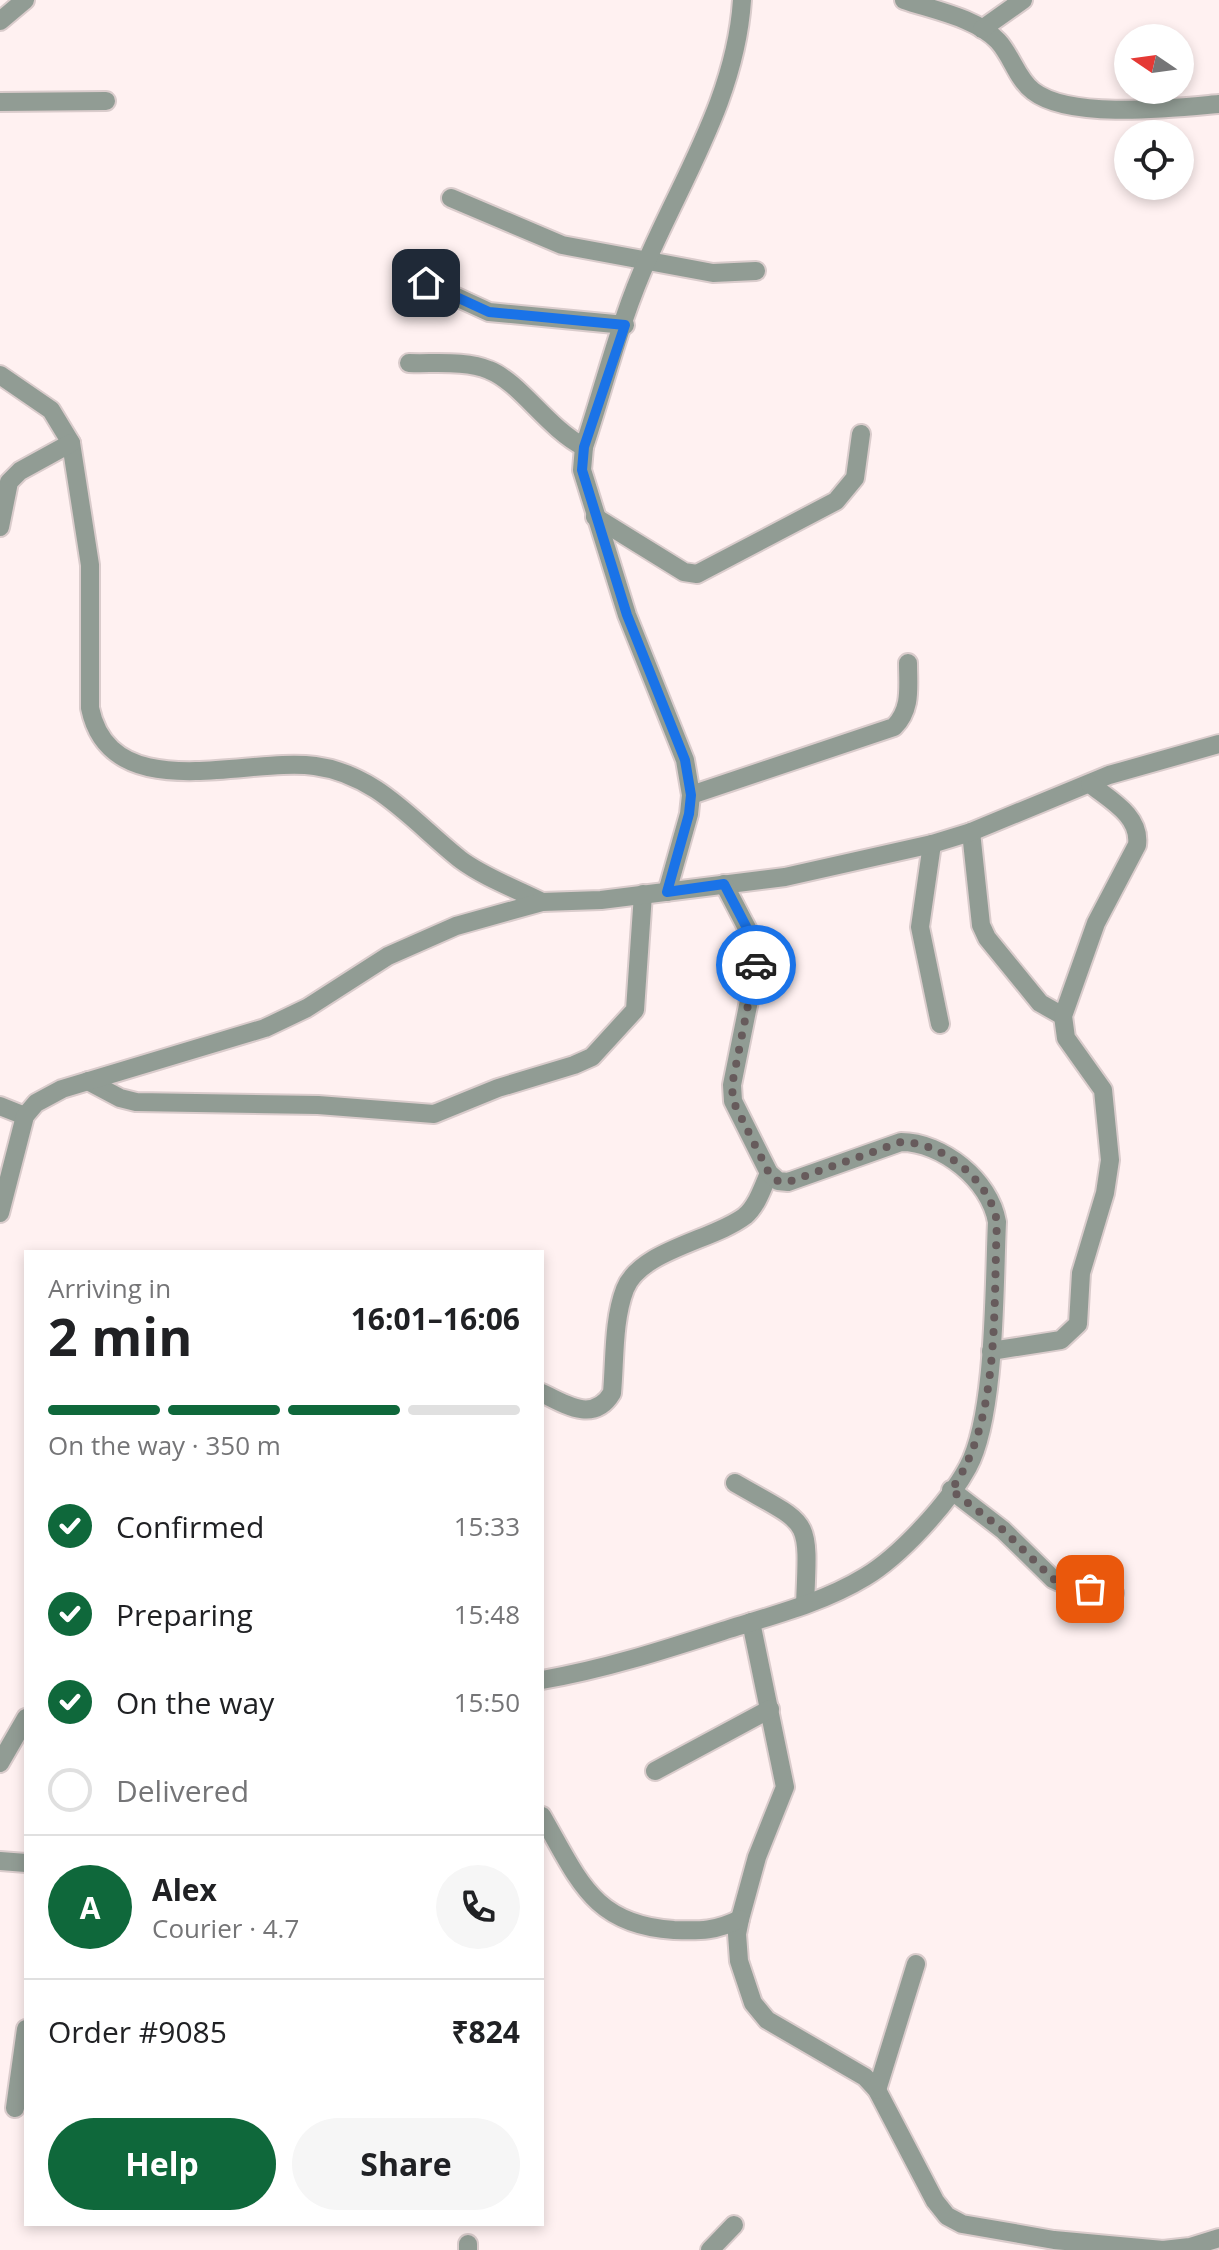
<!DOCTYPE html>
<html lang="en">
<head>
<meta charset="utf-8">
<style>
  :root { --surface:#fff; --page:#f6f6f6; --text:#202124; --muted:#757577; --line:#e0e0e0; --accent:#0f683b }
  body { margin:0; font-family:"Open Sans",sans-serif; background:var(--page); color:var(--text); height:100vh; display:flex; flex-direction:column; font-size:30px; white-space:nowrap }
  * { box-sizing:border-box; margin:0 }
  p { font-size:26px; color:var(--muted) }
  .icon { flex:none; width:44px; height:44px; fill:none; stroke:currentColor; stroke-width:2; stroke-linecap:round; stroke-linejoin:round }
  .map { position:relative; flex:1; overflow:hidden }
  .panel { position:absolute; left:24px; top:1250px; width:520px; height:976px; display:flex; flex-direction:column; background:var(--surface); border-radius:0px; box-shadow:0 4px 12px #0003 }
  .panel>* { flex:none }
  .needle { width:52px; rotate:283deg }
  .buttons { position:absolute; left:1114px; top:24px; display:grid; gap:16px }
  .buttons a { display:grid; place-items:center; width:80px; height:80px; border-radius:50%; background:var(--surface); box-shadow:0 4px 12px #0003; font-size:40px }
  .pin { position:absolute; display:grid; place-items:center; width:68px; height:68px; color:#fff; margin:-34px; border-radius:16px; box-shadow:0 4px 12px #0006 }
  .courier { position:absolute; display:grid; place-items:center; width:80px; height:80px; margin:-40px; border:6px solid #1a73e8; border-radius:50%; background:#fff; color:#222; box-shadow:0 2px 10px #0007 }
  .head em { font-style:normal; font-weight:700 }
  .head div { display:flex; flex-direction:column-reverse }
  .head { display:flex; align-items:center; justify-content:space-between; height:136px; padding:0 24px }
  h1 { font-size:52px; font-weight:700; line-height:60px }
  .bar { display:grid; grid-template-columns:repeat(4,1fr); gap:12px 8px; align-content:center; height:96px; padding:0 24px }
  .bar i { height:10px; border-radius:6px; background:var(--line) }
  .bar .selected { background:var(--accent) }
  .bar p { grid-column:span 4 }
  .line { display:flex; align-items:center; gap:20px; padding:0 24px; border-top:2px solid var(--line) }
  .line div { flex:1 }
  .round { display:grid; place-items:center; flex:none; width:84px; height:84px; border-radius:42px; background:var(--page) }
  ol { padding:0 24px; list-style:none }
  li { display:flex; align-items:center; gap:24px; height:88px }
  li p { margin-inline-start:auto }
  li .icon { padding:8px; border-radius:50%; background:var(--accent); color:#fff; stroke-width:4 }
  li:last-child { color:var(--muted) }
  li i { width:44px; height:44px; border:4px solid var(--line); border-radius:50% }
  .action { display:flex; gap:16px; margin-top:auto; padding:16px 24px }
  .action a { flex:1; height:92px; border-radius:48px; background:var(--accent); color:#fff; font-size:32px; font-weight:700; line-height:92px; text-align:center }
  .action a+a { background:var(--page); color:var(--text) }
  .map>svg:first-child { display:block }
</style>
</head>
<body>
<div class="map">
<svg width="1219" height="2250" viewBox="0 0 1219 2250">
  <rect width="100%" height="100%" fill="#fff1f1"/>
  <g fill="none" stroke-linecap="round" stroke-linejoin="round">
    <defs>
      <g id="minor">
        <path d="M904,0c29,10 73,18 94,41 14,15 19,38 35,50 37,29 141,17 186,13"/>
        <polyline points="0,21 25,0"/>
        <polyline points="982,29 1023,0"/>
        <polyline points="0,102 106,101"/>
        <polyline points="451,198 562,245 713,273 756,271"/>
        <polyline points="426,283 489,312 625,325"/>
        <path d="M409,363c24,1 57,-3 80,7 31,12 58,58 95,77"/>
        <path d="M0,375l51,35 20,33 19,122v143c21,101 158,48 225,58 62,8 99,57 146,94 23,17 55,29 81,42"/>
        <polyline points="595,517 684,572 697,574 836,501 855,478 861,434"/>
        <polyline points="0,527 9,482 20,471 71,443"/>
        <path d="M691,795l203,-68c18,-18 14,-40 14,-64"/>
        <polyline points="971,832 981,925 987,938 1040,1003 1063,1016"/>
        <polyline points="932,844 920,927 940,1024"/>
        <path d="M667,892l22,-78 2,-19 -6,-35 -58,-145 -45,-145 2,-23c21,-63 37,-131 65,-191 37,-84 87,-162 93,-256"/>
        <polyline points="88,1081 120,1098 136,1102 318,1105 434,1114 498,1088 574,1065 592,1057 635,1010 643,894"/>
        <polyline points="0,1106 25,1116"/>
        <polyline points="0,1213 25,1116 36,1103 62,1089 265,1028 307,1008 388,956 456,926 542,902 601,900 785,877 932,844 971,832 1109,775 1219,744"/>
        <path d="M991,1351l70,-11 17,-16 3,-51 24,-80 5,-33 -7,-70 -37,-52 -3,-22 33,-93 41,-78c4,-29 -27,-45 -47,-61"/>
        <path d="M542,1393c24,12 52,30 70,0 3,-33 1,-73 13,-104 15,-39 89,-49 120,-73 12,-10 18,-29 24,-43"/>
        <path d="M735,1483c76,44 74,31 70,121"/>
        <polyline points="951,1490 1003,1530 1053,1579 1066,1585 1114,1593"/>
        <polyline points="751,1622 785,1787 757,1857 740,1919 737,1934 739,1961 753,2003 767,2020 865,2077 877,2090 935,2201 947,2216 962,2224 1054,2240 1163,2250 1190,2247 1219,2238"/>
        <path d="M542,1680c64,-11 125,-31 187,-51 45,-14 95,-27 136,-52 35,-21 83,-73 103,-110 28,-52 26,-183 29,-245 -7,-42 -55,-80 -96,-80l-113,40 -10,-1 -9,-8 -36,-72 -1,-16 24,-119 -7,-34 -25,-48"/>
        <polyline points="0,1763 26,1718"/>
        <polyline points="655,1771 770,1709"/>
        <path d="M542,1816c37,64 51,109 132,114 27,1 42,1 66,-11"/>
        <polyline points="0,1861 26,1863"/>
        <polyline points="877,2090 916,1964"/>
        <polyline points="15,2108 26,2029"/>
        <polyline points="468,2244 468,2250"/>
        <polyline points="710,2250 734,2225"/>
      </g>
    </defs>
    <use href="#minor" stroke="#dacccc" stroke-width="22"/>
    <use href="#minor" stroke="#919c94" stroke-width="18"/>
  </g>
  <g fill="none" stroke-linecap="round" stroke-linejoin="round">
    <path stroke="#675b5c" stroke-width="8" stroke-dasharray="0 14.4" d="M756,965l-24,120 1,16 36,72 9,8 10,1 113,-40c41,0 89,38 96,80 -4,83 4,200 -46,268l52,40 50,49 37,10"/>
    <polyline stroke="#1a73e8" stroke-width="10" points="426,283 489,312 625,325 584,447 582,470 627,615 685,760 691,795 689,814 667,892 724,884 749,932 756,965"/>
  </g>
</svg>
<div class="buttons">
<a><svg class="needle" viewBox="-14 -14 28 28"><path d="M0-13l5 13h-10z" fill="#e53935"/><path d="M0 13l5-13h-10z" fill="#757577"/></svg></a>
<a><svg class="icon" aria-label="locate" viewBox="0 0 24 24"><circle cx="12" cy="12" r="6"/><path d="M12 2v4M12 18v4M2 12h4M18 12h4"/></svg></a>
</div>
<div class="pin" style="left:1090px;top:1589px;background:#ea580c"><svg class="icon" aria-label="bag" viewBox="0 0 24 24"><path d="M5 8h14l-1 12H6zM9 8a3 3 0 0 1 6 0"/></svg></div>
<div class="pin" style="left:426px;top:283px;background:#1f2937"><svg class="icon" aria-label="home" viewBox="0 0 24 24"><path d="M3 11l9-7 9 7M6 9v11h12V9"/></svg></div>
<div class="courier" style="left:756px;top:965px"><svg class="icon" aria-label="car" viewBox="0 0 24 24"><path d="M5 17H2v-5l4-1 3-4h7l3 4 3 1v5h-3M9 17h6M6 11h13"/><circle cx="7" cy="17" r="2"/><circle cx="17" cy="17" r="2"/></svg></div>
<section class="panel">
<div class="head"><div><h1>2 min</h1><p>Arriving in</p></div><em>16:01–16:06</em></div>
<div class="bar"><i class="selected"></i><i class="selected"></i><i class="selected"></i><i></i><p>On the way · 350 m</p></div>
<ol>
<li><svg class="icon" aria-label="check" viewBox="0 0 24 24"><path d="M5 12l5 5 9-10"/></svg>Confirmed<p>15:33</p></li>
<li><svg class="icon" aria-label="check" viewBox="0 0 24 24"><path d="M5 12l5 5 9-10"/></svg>Preparing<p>15:48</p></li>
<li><svg class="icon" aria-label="check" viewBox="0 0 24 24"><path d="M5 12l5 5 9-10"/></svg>On the way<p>15:50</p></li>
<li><i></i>Delivered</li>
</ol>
<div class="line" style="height:144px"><b class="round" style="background:var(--accent);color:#fff">A</b><div><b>Alex</b><p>Courier · 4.7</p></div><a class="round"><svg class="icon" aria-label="phone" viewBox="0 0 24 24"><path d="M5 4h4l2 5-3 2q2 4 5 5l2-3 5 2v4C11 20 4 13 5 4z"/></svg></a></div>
<div class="line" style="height:104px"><div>Order #9085</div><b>₹824</b></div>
<div class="action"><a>Help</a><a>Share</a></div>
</section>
</div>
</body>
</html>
